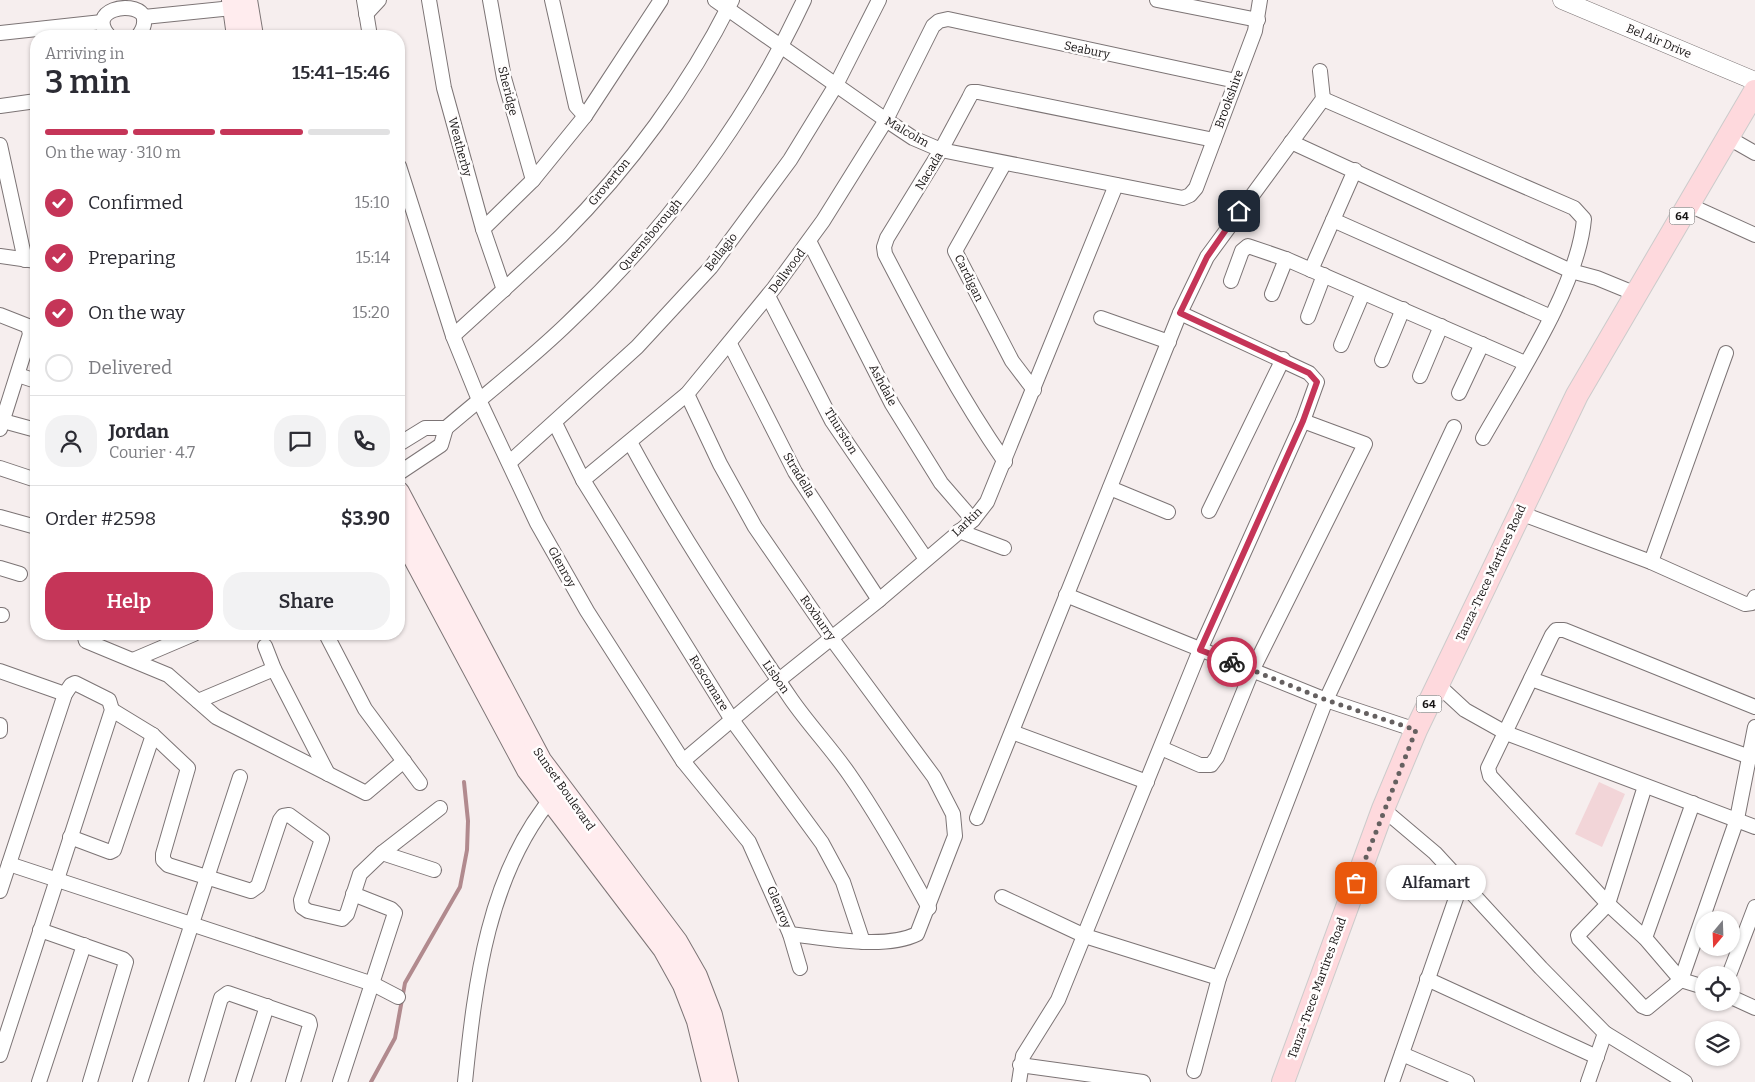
<!DOCTYPE html>
<html lang="en">
<head>
<meta charset="utf-8">
<style>
  :root { --surface:#fff; --page:#f2f2f3; --text:#2b2b33; --muted:#7c7c81; --line:#e1e1e2; --accent:#c53558 }
  body { margin:0; font-family:Bitter,serif; background:var(--page); color:var(--text); height:100vh; display:flex; flex-direction:column; font-size:19px; white-space:nowrap }
  * { box-sizing:border-box; margin:0 }
  p { font-size:16px; color:var(--muted) }
  .icon { flex:none; width:28px; height:28px; fill:none; stroke:currentColor; stroke-width:2; stroke-linecap:round; stroke-linejoin:round }
  .map { position:relative; flex:1; overflow:hidden }
  .panel { position:absolute; left:30px; top:30px; width:375px; height:610px; display:flex; flex-direction:column; background:var(--surface); border-radius:20px; box-shadow:0 1px 4px #0004 }
  .panel>* { flex:none }
  .needle { width:32px; rotate:199deg }
  .controls { position:absolute; left:1695px; top:911px; display:grid; gap:10px }
  .controls a { display:grid; place-items:center; width:45px; height:45px; border-radius:50%; background:var(--surface); box-shadow:0 1px 4px #0004; font-size:25px }
  .pin { position:absolute; display:grid; place-items:center; width:42px; height:42px; color:#fff; margin:-21px; border-radius:10px; box-shadow:0 2px 8px #0006 }
  .courier { position:absolute; display:grid; place-items:center; width:50px; height:50px; margin:-25px; border:4px solid #c53558; border-radius:50%; background:#fff; color:#222; box-shadow:0 1px 6px #0007 }
  .bubble { position:absolute; height:35px; border-radius:18px; background:var(--surface); box-shadow:0 1px 4px #0004; font-size:16px; font-weight:600; line-height:35px; text-align:center }
  .overview em { font-style:normal; font-weight:600 }
  .overview div { display:flex; flex-direction:column-reverse }
  .overview { display:flex; align-items:center; justify-content:space-between; height:85px; padding:0 15px }
  h1 { font-size:32px; font-weight:600; line-height:38px }
  .bar { display:grid; grid-template-columns:repeat(4,1fr); gap:8px 5px; align-content:center; height:60px; padding:0 15px }
  .bar i { height:6px; border-radius:4px; background:var(--line) }
  .bar .active { background:var(--accent) }
  .bar p { grid-column:span 4 }
  .line { display:flex; align-items:center; gap:12px; padding:0 15px; border-top:1px solid var(--line) }
  .line div { flex:1 }
  .round { display:grid; place-items:center; flex:none; width:52px; height:52px; border-radius:20px; background:var(--page) }
  ol { padding:0 15px; list-style:none }
  li { display:flex; align-items:center; gap:15px; height:55px }
  li p { margin-inline-start:auto }
  li .icon { padding:5px; border-radius:50%; background:var(--accent); color:#fff; stroke-width:4 }
  li:last-child { color:var(--muted) }
  li i { width:28px; height:28px; border:2px solid var(--line); border-radius:50% }
  .button { display:flex; gap:10px; margin-top:auto; padding:10px 15px }
  .button a { flex:1; height:58px; border-radius:20px; background:var(--accent); color:#fff; font-size:20px; font-weight:600; line-height:58px; text-align:center }
  .button a+a { background:var(--page); color:var(--text) }
  .map>svg:first-child { display:block }
</style>
</head>
<body>
<div class="map">
<svg width="1755" height="1082" viewBox="0 0 1755 1082">
  <rect width="100%" height="100%" fill="#f6eeee"/>
  <polygon fill="#f2d5d8" points="1599,782 1625,794 1602,847 1575,834"/>
  <g fill="none" stroke-linecap="round" stroke-linejoin="round">
    <polyline stroke="#b18a8e" stroke-width="4" points="371,1082 395,1038 405,983 460,887 467,850 468,821 464,782"/>
    <defs>
      <g id="minor">
        <polyline points="364,0 370,36"/>
        <polyline points="429,0 444,88 483,229 504,290"/>
        <polyline points="490,0 504,78 533,180"/>
        <polyline points="552,0 576,106 585,116"/>
        <polyline points="715,0 886,120 913,138 941,150 1183,198 1190,195 1196,188 1255,31 1260,0"/>
        <polyline points="1157,0 1258,20"/>
        <polyline points="366,14 379,0"/>
        <polyline points="144,17 242,7"/>
        <polyline points="0,33 102,22"/>
        <path d="M109,36c-23,-26 23,-36 34,-21 3,8 0,15 -5,21"/>
        <path d="M1323,99l251,109 10,11c-6,68 -67,159 -101,219"/>
        <polyline points="0,106 36,101"/>
        <polyline points="1727,137 1755,153"/>
        <polyline points="1291,142 1571,271 1597,278 1636,294"/>
        <polyline points="0,145 25,260"/>
        <polyline points="1004,164 955,251 1012,361 1034,390"/>
        <polyline points="399,166 453,336 479,400 537,523 587,611 683,761 749,842 790,934 800,968"/>
        <polyline points="1689,205 1755,235"/>
        <polyline points="1333,220 1551,317"/>
        <polyline points="483,229 533,180 585,116 661,0"/>
        <polyline points="809,241 892,404 941,483 973,520"/>
        <polyline points="0,256 36,261"/>
        <polyline points="1311,270 1355,170"/>
        <polyline points="1231,281 1242,251 1248,246 1286,259 1525,363"/>
        <polyline points="1272,294 1286,259"/>
        <polyline points="768,296 832,421 926,559"/>
        <polyline points="0,315 28,326 30,334 0,429"/>
        <polyline points="1308,317 1324,275"/>
        <polyline points="1101,318 1169,342"/>
        <path d="M453,336c36,-33 73,-66 108,-100 68,-68 128,-150 171,-236"/>
        <polyline points="730,344 795,472 879,600"/>
        <polyline points="1341,345 1363,293"/>
        <polyline points="1382,360 1403,309"/>
        <polyline points="18,375 36,381"/>
        <polyline points="1420,376 1441,326"/>
        <polyline points="1459,393 1482,344"/>
        <path d="M687,394l33,70 35,63 77,112 102,138 19,37 2,22 -38,98c-33,16 -91,4 -127,0"/>
        <polyline points="3,421 36,430"/>
        <polyline points="555,423 583,480 732,720 822,843 843,882 863,942"/>
        <path d="M446,428c41,-35 84,-68 123,-106 96,-91 179,-202 235,-322"/>
        <path d="M630,442c48,89 104,173 161,257 18,26 40,49 58,75 30,43 55,88 80,134"/>
        <polyline points="399,444 425,428 446,428"/>
        <polyline points="510,462 637,347 711,267 790,160 836,85 879,0"/>
        <path d="M1005,462c-46,-66 -83,-137 -120,-208l-1,-7 3,-9 54,-88 28,-52 3,-6h6l236,48"/>
        <polyline points="0,468 36,480"/>
        <polyline points="399,473 441,445 446,428"/>
        <polyline points="583,480 687,394 774,288 823,221 886,120 933,26 939,21 948,19 1236,81"/>
        <polyline points="1110,488 1168,512"/>
        <polyline points="1209,511 1283,359"/>
        <polyline points="1520,513 1651,562 1745,604 1752,603 1755,597"/>
        <polyline points="0,517 36,527"/>
        <polyline points="959,531 1004,548"/>
        <polyline points="1651,562 1726,353"/>
        <polyline points="0,568 20,574"/>
        <polyline points="1066,595 1326,700 1416,730"/>
        <polyline points="0,615 2,615"/>
        <polyline points="84,634 86,641 168,675 216,717 366,793 404,761"/>
        <polyline points="326,634 365,709 420,783"/>
        <polyline points="265,646 274,669 328,774"/>
        <polyline points="133,660 194,634"/>
        <polyline points="0,671 65,694"/>
        <polyline points="1531,679 1750,757"/>
        <polyline points="1439,686 1465,710 1506,733 1755,827"/>
        <polyline points="198,701 274,669"/>
        <polyline points="112,710 153,735 188,768 163,854 163,860 168,865 251,891 258,886 280,820 283,816 289,815 322,839 301,900 302,907 308,911 342,919 347,914 360,874 382,853 440,808"/>
        <polyline points="0,725 0,731"/>
        <polyline points="1012,732 1147,782"/>
        <polyline points="1161,748 1200,765 1211,765 1217,757 1252,671 1365,444 1303,421"/>
        <polyline points="683,761 779,680 879,600 973,520 987,502 1116,185"/>
        <polyline points="1645,786 1608,904 1578,935 1579,939 1642,1006 1647,1008 1681,980 1737,819 1755,727"/>
        <polyline points="1383,809 1435,853 1541,968 1605,1033 1685,1082"/>
        <polyline points="977,818 1180,313 1207,257 1323,99 1320,71"/>
        <polyline points="70,837 110,852 114,850 153,735"/>
        <polyline points="382,853 434,870"/>
        <polyline points="9,864 373,984 398,997"/>
        <polyline points="0,891 65,694 71,685 75,683 109,700 112,710 0,1055"/>
        <polyline points="1002,897 1085,936 1219,978"/>
        <polyline points="40,930 123,959 126,962 90,1082"/>
        <polyline points="1645,938 1693,803"/>
        <polyline points="1729,975 1755,907"/>
        <polyline points="1427,979 1597,1057"/>
        <polyline points="1704,987 1681,980 1645,938 1608,904 1490,776 1488,768 1552,635 1556,630 1564,630 1755,707"/>
        <polyline points="1731,997 1755,1008"/>
        <polyline points="1402,1054 1467,1082"/>
        <polyline points="1020,1065 1143,1082"/>
        <polyline points="1194,1071 1219,978 1326,700 1454,427"/>
        <polyline points="39,1082 84,945"/>
        <polyline points="140,1082 240,777"/>
        <polyline points="196,1082 221,998 228,993 309,1021 310,1025 293,1082"/>
        <polyline points="243,1082 267,1006"/>
        <polyline points="340,1082 395,913 391,909 353,894"/>
        <path d="M465,1082c10,-99 23,-210 90,-288"/>
        <polyline points="1019,1082 1023,1056 1058,1000 1200,650 1303,421 1317,382 1309,373 1180,313"/>
        <polyline points="1392,1082 1462,881"/>
        <polyline points="1588,1082 1605,1033"/>
      </g>
      <polyline id="tertiary" points="1562,0 1755,81"/>
      <g id="secondary">
        <polyline points="232,0 237,36"/>
        <polyline points="247,0 253,36"/>
        <polyline points="399,492 541,760 677,941 697,976 712,1015 728,1082"/>
        <polyline points="399,531 527,770 663,949 683,985 697,1021 712,1082"/>
      </g>
      <polyline id="primary" points="1283,1082 1383,809 1416,730 1577,395 1755,91"/>
    </defs>
    <use href="#minor" stroke="#7c7475" stroke-width="16"/>
    <use href="#tertiary" stroke="#7c7475" stroke-width="19"/>
    <use href="#secondary" stroke="#7c7475" stroke-width="22"/>
    <use href="#primary" stroke="#cccbcb" stroke-width="24"/>
    <use href="#minor" stroke="#fff" stroke-width="14"/>
    <use href="#tertiary" stroke="#fff" stroke-width="18"/>
    <use href="#secondary" stroke="#ffecee" stroke-width="20"/>
    <use href="#primary" stroke="#fed9dd" stroke-width="22"/>
  </g>
  <g fill="none" stroke-linecap="round" stroke-linejoin="round">
    <polyline stroke="#656060" stroke-width="5" stroke-dasharray="0 9" points="1232,662 1326,700 1416,730 1356,883"/>
    <polyline stroke="#c53558" stroke-width="6" points="1232,662 1200,650 1303,421 1317,382 1309,373 1180,313 1207,257 1239,211"/>
  </g>
  <g text-anchor="middle" dominant-baseline="central" stroke-width="5" stroke-linejoin="round" paint-order="stroke">
    <g fill="#fffdfd" stroke="#5d5a5a" stroke-width="1">
      <rect x="1669.5" y="207.5" width="25" height="17" rx="4"/>
      <rect x="1416.5" y="695.5" width="25" height="17" rx="4"/>
    </g>
    <g font-size="11" font-weight="bold" fill="#171414">
      <text x="1682" y="216">64</text>
      <text x="1429" y="704">64</text>
    </g>
    <g font-size="12" fill="#171414" stroke="#fffdfd">
      <text transform="translate(1659 41) rotate(23)">Bel Air Drive</text>
      <text transform="translate(1087 50) rotate(12)">Seabury</text>
      <text transform="translate(508 91) rotate(76)">Sheridge</text>
      <text transform="translate(1229 99) rotate(-70)">Brookshire</text>
      <text transform="translate(907 132) rotate(30)">Malcolm</text>
      <text transform="translate(460 147) rotate(75)">Weatherby</text>
      <text transform="translate(929 171) rotate(-59)">Nacada</text>
      <text transform="translate(609 182) rotate(-50)">Groverton</text>
      <text transform="translate(650 235) rotate(-50)">Queensborough</text>
      <text transform="translate(721 252) rotate(-52)">Bellagio</text>
      <text transform="translate(787 271) rotate(-53)">Dellwood</text>
      <text transform="translate(969 278) rotate(64)">Cardigan</text>
      <text transform="translate(883 385) rotate(62)">Ashdale</text>
      <text transform="translate(841 431) rotate(58)">Thurston</text>
      <text transform="translate(799 475) rotate(59)">Stradella</text>
      <text transform="translate(967 522) rotate(-44)">Larkin</text>
      <text transform="translate(562 567) rotate(61)">Glenroy</text>
      <text transform="translate(1491 573) rotate(-65)">Tanza-Trece Martires Road</text>
      <text transform="translate(818 618) rotate(55)">Roxburry</text>
      <text transform="translate(776 677) rotate(55)">Lisbon</text>
      <text transform="translate(709 683) rotate(58)">Roscomare</text>
      <text transform="translate(564 789) rotate(55)">Sunset Boulevard</text>
      <text transform="translate(779 907) rotate(67)">Glenroy</text>
      <text transform="translate(1317 988) rotate(-70)">Tanza-Trece Martires Road</text>
    </g>
  </g>
</svg>
<div class="controls">
<a><svg class="needle" viewBox="-14 -14 28 28"><path d="M0-13l5 13h-10z" fill="#e53935"/><path d="M0 13l5-13h-10z" fill="#7c7c81"/></svg></a>
<a><svg class="icon" aria-label="locate" viewBox="0 0 24 24"><circle cx="12" cy="12" r="6"/><path d="M12 2v4M12 18v4M2 12h4M18 12h4"/></svg></a>
<a><svg class="icon" aria-label="layers" viewBox="0 0 24 24"><path d="M12 4l9 5-9 5-9-5zM3 14l9 5 9-5"/></svg></a>
</div>
<div class="pin" style="left:1356px;top:883px;background:#ea580c"><svg class="icon" aria-label="bag" viewBox="0 0 24 24"><path d="M5 8h14l-1 12H6zM9 8a3 3 0 0 1 6 0"/></svg></div>
<div class="pin" style="left:1239px;top:211px;background:#1f2937"><svg class="icon" aria-label="home" viewBox="0 0 24 24"><path d="M3 11l9-7 9 7M6 9v11h12V9"/></svg></div>
<div class="courier" style="left:1232px;top:662px"><svg class="icon" aria-label="bike" viewBox="0 0 24 24"><circle cx="6" cy="16" r="4"/><circle cx="18" cy="16" r="4"/><path d="M6 16l4-8h5l3 8M10 8l3 8H6M13 5h3"/></svg></div>
<div class="bubble" style="left:1386px;top:865px;width:100px">Alfamart</div>
<section class="panel">
<div class="overview"><div><h1>3 min</h1><p>Arriving in</p></div><em>15:41–15:46</em></div>
<div class="bar"><i class="active"></i><i class="active"></i><i class="active"></i><i></i><p>On the way · 310 m</p></div>
<ol>
<li><svg class="icon" aria-label="check" viewBox="0 0 24 24"><path d="M5 12l5 5 9-10"/></svg>Confirmed<p>15:10</p></li>
<li><svg class="icon" aria-label="check" viewBox="0 0 24 24"><path d="M5 12l5 5 9-10"/></svg>Preparing<p>15:14</p></li>
<li><svg class="icon" aria-label="check" viewBox="0 0 24 24"><path d="M5 12l5 5 9-10"/></svg>On the way<p>15:20</p></li>
<li><i></i>Delivered</li>
</ol>
<div class="line" style="height:90px"><a class="round"><svg class="icon" aria-label="person" viewBox="0 0 24 24"><circle cx="12" cy="8" r="4"/><path d="M4 21q1-7 8-7t8 7"/></svg></a><div><b>Jordan</b><p>Courier · 4.7</p></div><a class="round"><svg class="icon" aria-label="chat" viewBox="0 0 24 24"><path d="M4 5h16v11H9l-5 4z"/></svg></a><a class="round"><svg class="icon" aria-label="phone" viewBox="0 0 24 24"><path d="M5 4h4l2 5-3 2q2 4 5 5l2-3 5 2v4C11 20 4 13 5 4z"/></svg></a></div>
<div class="line" style="height:65px"><div>Order #2598</div><b>$3.90</b></div>
<div class="button"><a>Help</a><a>Share</a></div>
</section>
</div>
</body>
</html>
